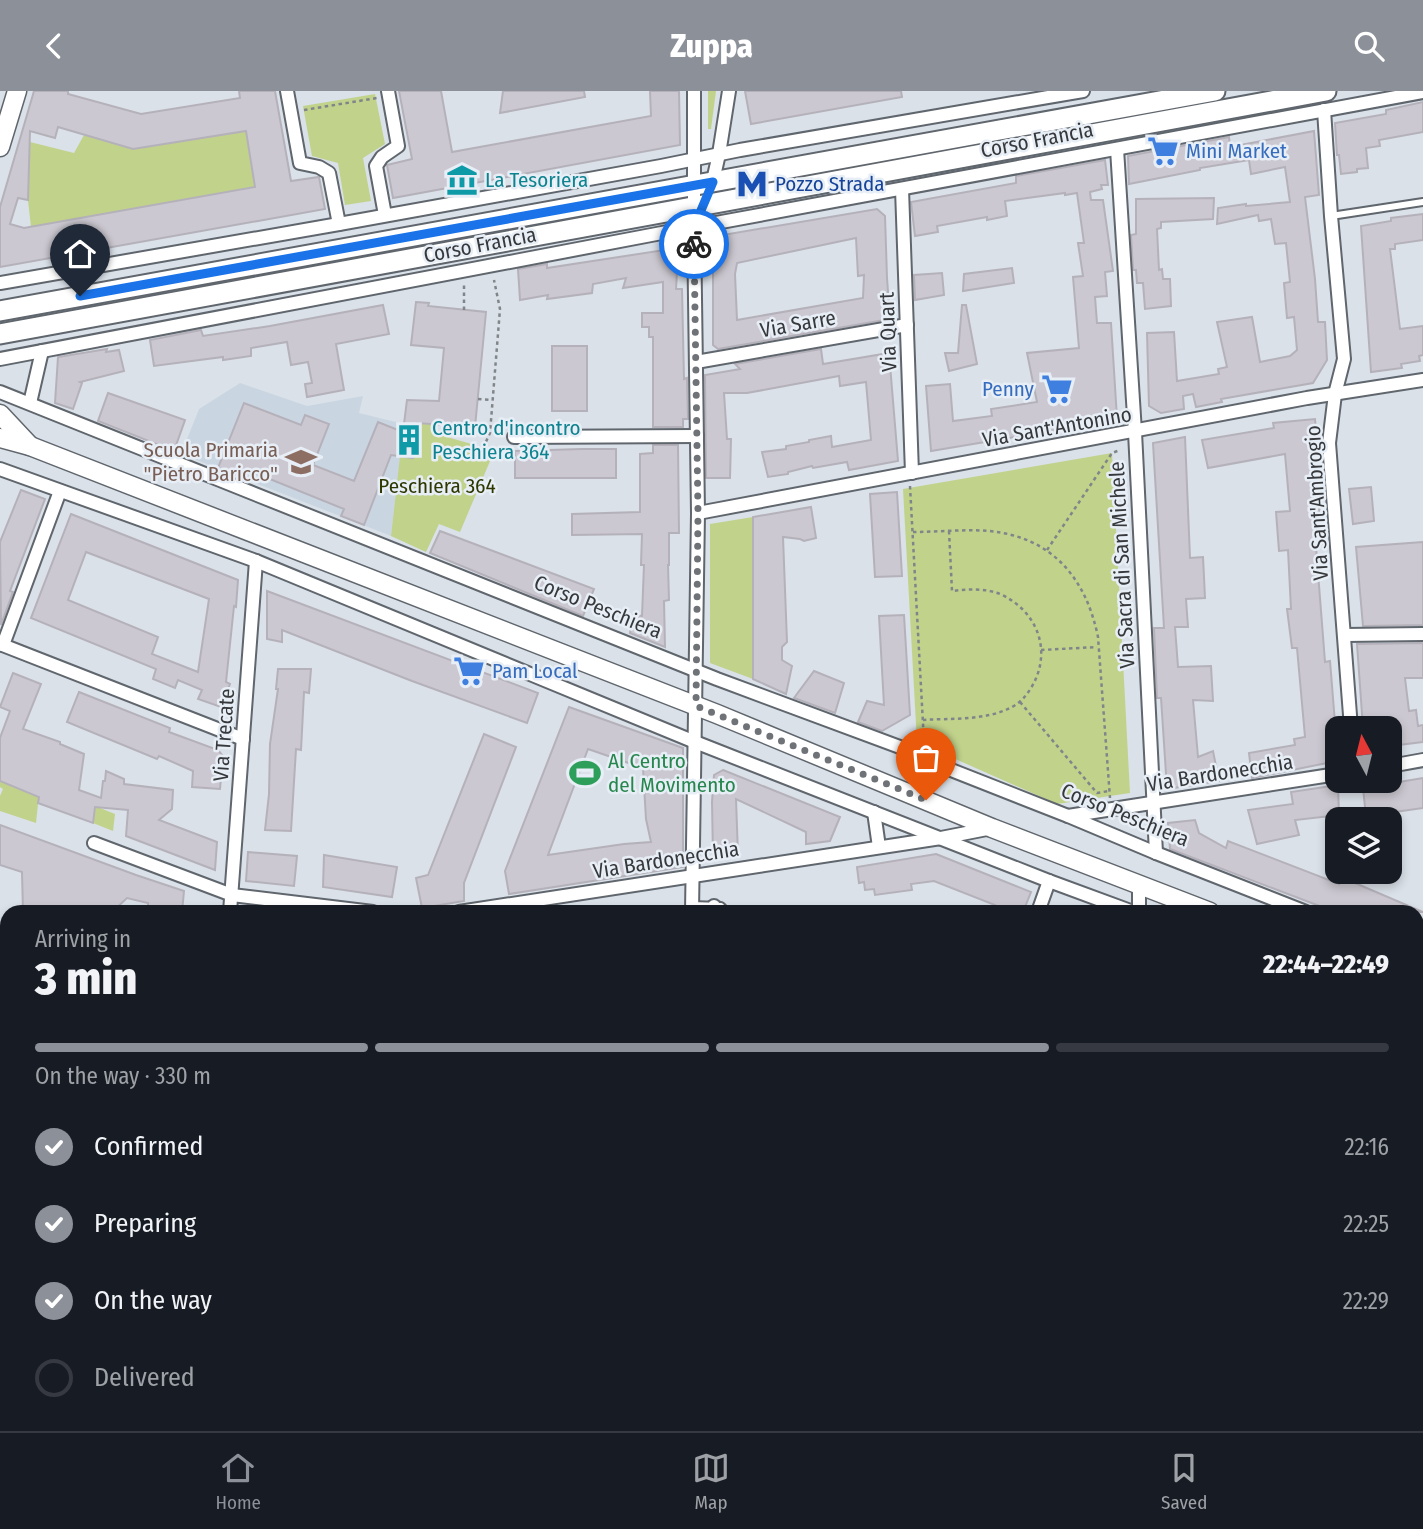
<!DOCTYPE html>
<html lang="en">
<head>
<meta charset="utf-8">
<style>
  :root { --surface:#171b24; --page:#242831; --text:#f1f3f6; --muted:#9ea1a6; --line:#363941; --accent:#8c9099 }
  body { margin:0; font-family:"Fira Sans Condensed",sans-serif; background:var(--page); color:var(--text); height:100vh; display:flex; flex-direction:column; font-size:26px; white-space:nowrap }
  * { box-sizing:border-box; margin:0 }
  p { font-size:23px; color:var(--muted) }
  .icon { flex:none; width:38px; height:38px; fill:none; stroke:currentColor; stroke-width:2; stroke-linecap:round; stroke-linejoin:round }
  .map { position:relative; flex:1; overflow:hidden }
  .sheet { position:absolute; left:0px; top:814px; width:1424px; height:527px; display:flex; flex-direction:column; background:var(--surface); border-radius:21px 21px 0 0; box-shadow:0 4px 10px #0003 }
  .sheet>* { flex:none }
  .needle { width:46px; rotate:353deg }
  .tools { position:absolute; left:1325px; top:625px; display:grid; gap:14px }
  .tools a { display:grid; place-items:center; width:77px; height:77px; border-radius:14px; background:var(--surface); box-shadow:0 4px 10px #0003; font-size:35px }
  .pin { position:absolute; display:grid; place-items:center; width:60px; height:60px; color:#fff; margin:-72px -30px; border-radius:50% 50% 50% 0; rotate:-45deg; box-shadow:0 0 7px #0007 }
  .pin .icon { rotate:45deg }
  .courier { position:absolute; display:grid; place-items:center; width:70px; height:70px; margin:-35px; border:5px solid #1a73e8; border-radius:50%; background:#fff; color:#222; box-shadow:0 2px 9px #0007 }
  .overview em { font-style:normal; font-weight:800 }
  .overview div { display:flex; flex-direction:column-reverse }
  .overview { display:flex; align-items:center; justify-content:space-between; height:119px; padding:0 35px }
  h1 { font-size:46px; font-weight:800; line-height:52px }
  .bar { display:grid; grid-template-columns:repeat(4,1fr); gap:10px 7px; align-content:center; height:84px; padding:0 35px }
  .bar i { height:9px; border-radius:5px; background:var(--line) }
  .bar .selected { background:var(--accent) }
  .bar p { grid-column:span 4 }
  ol { padding:0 35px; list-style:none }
  li { display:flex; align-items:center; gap:21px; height:77px }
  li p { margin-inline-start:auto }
  li .icon { padding:7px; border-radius:50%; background:var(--accent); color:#fff; stroke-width:4 }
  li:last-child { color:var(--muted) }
  li i { width:38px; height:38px; border:4px solid var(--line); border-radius:50% }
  header { display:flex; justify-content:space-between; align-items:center; height:91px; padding:0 35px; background:var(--accent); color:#fff; font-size:32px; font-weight:800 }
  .tab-bar { display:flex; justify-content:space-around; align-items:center; height:98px; border-top:2px solid var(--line); background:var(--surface); font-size:19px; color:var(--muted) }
  .tab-bar a { display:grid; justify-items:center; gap:4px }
  .tab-bar .selected { color:var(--accent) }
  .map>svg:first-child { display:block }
</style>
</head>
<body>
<header><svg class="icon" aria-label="back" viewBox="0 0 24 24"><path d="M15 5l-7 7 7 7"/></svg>Zuppa<svg class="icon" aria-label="search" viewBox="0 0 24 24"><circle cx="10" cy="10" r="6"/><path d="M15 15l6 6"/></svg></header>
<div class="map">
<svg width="1423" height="1340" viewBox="0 0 1423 1340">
  <rect width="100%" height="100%" fill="#dae1e8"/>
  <polygon fill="#c9d6e2" points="240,292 307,315 363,305 359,322 404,333 391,445 181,363 199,318"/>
  <g fill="#c1d28b">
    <polygon points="708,0 716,0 711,38 708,38"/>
    <polygon points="375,3 385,53 363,67 371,110 345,114 338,72 312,65 303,15"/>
    <polygon points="246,40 255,96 31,136 28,109 30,51 74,62 84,44 133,58"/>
    <polygon points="417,332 433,333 433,342 475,354 493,363 460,441 439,433 426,461 391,445 400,365 413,367"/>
    <polygon points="1112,362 1130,702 1057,713 917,651 903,398"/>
    <polygon points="753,426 753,588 710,572 710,433"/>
    <polygon points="0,690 23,699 39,703 36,732 0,720 0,705 3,698 0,696"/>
    <polygon points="95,715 115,723 113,740 93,732"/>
    <polygon points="1418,1110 1423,1112 1423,1184 1418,1199"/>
    <polygon points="7,1298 7,1334 182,1334 206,1338 207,1334 563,1334 562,1340 0,1340"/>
    <polygon points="576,1334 656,1334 656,1340 575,1340"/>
    <rect x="735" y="1334" width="197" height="6"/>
  </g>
  <g fill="#ccc8d1" stroke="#b5b1ba" stroke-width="2" fill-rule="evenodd">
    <path d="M34,0h34v3l73,20 99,-16 -1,-7h36l16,90 28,-4 6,32 -325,58v-60zM58,36l75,22 113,-18 9,56 -231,41 -14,-4 8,-26 10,2 2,-69 25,7z"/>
    <polygon points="399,0 441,0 452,61 651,25 650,0 679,0 680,54 393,107 387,74 412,68"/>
    <polygon points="503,0 584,0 585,6 500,22"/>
    <polygon points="745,0 901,0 902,6 751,33"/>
    <polygon points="1423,11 1423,41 1379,49 1380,55 1366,57 1368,77 1357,78 1357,81 1341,83 1339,64 1337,64 1335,32 1386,23 1386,19"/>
    <polygon points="1314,40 1319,104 1305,106 1315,188 1318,231 1325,231 1327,269 1313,292 1221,308 1222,311 1196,316 1193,303 1183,305 1184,318 1161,322 1149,315 1147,242 1174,241 1177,290 1219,283 1218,278 1227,276 1217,231 1252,226 1260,271 1290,265 1297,259 1294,226 1287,227 1284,192 1290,191 1286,152 1275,153 1271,128 1259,130 1258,124 1217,133 1218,117 1246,113 1246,115 1290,111 1285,76 1251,83 1249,69 1200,77 1200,79 1129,93 1128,65 1229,46 1230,56"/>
    <polygon points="1105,69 1108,94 1101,94 1102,98 1090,101 1091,109 1103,109 1113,180 1105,181 1107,205 1095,206 1097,232 1111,232 1117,327 1085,329 1086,334 931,360 926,295 950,293 953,330 992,325 991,318 1037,311 1027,262 1079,257 1073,186 1083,185 1078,152 1084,152 1077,102 1065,104 1065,102 1005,110 1007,125 987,129 987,126 937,135 938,141 915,145 911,111 1016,92 1016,85"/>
    <polygon points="1214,107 1213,128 1161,131 1161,137 1157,138 1159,179 1162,178 1163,188 1170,188 1171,215 1145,218 1143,192 1137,192 1136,179 1133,179 1131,144 1136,143 1136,108"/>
    <path d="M877,118l8,7 2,62 3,41 -172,30 -5,-4v-70l-2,-38zM856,147l2,38 6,-1 -1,23 -126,22 -2,-46 2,-11z"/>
    <polygon points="1423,123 1423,149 1395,153 1395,158 1390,158 1400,238 1423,235 1423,264 1419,265 1420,270 1401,273 1402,277 1371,281 1361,135 1391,130 1391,127"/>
    <polygon points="671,158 678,164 676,198 682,198 684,288 687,287 688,328 683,328 683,336 653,336 653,246 649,246 649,236 642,236 642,222 663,222 663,191 623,197 626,187 593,193 592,202 547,208 548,204 520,209 518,178 547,173 547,177"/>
    <polygon points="1012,177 1014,192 963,200 964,183"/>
    <polygon points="942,182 944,204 915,209 914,184"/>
    <polygon points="416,211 429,212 428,215 486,221 475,336 417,332 413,367 391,364 364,434 341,425 344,418 245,378 242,386 218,377 244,312 301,334 305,324 329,333 313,374 354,390 378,331 403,341 407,309 439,310 444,257 411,254"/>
    <polygon points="383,214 389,243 336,253 344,299 307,306 305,293 312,292 308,271 291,274 287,251 251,257 251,265 223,269 223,266 154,275 150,249 201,239 203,245 270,235"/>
    <polygon points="962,214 966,214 977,273 949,280 945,262 958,262"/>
    <rect x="552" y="255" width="35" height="65"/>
    <polygon points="107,258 106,261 119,259 124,280 80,291 82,292 73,318 55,312 58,266"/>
    <polygon points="821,258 823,273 889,262 898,370 849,379 847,371 813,377 812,375 788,381 788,383 768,386 762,361 786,358 786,355 809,351 809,349 831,345 832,356 871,349 866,291 840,295 839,285 747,302 724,302 727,348 731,348 730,387 706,387 705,284 740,278 735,273"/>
    <polygon points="108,302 185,329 174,360 98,330"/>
    <polygon points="1315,328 1322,414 1319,414 1323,456 1316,456 1325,571 1330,570 1335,632 1334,632 1337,670 1252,687 1249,662 1295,654 1294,648 1305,646 1297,557 1292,557 1287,518 1291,518 1288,459 1279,460 1276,421 1290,420 1285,363 1208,377 1202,349 1274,337 1273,332"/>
    <polygon points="1185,346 1190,467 1203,466 1205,507 1186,508 1188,536 1175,536 1178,576 1211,575 1213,610 1193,609 1198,666 1213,660 1219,690 1167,698 1161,607 1157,607 1154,537 1164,537 1153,352"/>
    <polygon points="653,354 678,354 679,442 669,442 669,474 668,474 669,509 664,510 665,556 630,542 633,524 642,525 644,474 641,474 642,443 572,444 572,423 640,421 640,363 653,362"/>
    <polygon points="582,358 616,358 616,387 515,387 515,360"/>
    <polygon points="1371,396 1374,430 1353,433 1349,398"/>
    <polygon points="21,399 45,408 10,500 13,501 1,534 0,451"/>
    <polygon points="897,401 902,485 875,486 870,403"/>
    <polygon points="811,416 816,447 804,450 800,448 783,446 787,551 782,556 782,569 792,575 786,603 753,588 753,426"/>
    <path d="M71,423l167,66 -2,27 -2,-1 -8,76 4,2 -9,23 -23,-8 4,-9 -24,-10 -3,8 -22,-9 3,-10 -125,-51zM86,461l123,47 -11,73 -46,-18 6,-17 -90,-37z"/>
    <polygon points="440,440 594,498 583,525 430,462"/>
    <polygon points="1423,451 1423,534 1363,535 1356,456"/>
    <polygon points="267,500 538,602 527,632 412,590 282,539 282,551 267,548"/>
    <polygon points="904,524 910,624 882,640 858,631 867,610 884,614 879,525"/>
    <polygon points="1423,552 1423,587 1405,587 1409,620 1416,619 1418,635 1423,634 1423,651 1390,655 1390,637 1363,637 1357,553"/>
    <polygon points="278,578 311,578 309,602 304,601 301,659 296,658 291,740 265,739 269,703 270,653 278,598 276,598"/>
    <polygon points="814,580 844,592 835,622 794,607"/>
    <polygon points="13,582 41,593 23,638 60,651 60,653 84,663 79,699 101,707 103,690 105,690 106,680 124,688 124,693 173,699 172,718 159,729 217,751 215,779 126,745 128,719 95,716 93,732 38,712 39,706 0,690 0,647 10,620 0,616"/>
    <polygon points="79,601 170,637 169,641 218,659 223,665 220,698 192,696 193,680 159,665 157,668 67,631"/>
    <path d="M569,616l114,41v119l-174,27 -4,-23zM588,658l55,19 3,51 5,23 -27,2 -76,11z"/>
    <polygon points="484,643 516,656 464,792 464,810 422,817 416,787 428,784"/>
    <polygon points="723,679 840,726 830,750 806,753 806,741 736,708 738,764 713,765 712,711 714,684"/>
    <polygon points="1423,687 1423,717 1366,725 1363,697"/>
    <polygon points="1338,694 1339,724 1295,729 1299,744 1257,753 1248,719 1293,713 1291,701"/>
    <polygon points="1195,729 1199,742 1226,757 1228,750 1339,793 1344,780 1355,780 1355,792 1423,821 1335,821 1170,758 1168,732"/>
    <polygon points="0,734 136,784 184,800 182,821 148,821 148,812 127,807 112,821 23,821 22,781 0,774"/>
    <polygon points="248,761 297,765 294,795 246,790"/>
    <polygon points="936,763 1031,801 1023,821 992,821 995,814 934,790 911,793 912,799 875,804 874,798 865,799 864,791 859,792 857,776"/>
    <polygon points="324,764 397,776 392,806 323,796"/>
  </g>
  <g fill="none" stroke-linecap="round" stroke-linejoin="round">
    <defs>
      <g id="lane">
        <polyline points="1331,125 1423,111"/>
        <polyline points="692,814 721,815 727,821"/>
      </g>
      <g id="street">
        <polyline points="287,0 300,72 319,76 329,82 339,133"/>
        <polyline points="1324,19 1331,125 1344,268 1335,303 1329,352 1351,637"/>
        <polyline points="1117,58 1135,341 1156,762"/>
        <polyline points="712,94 719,63 729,0"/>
        <polyline points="902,98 912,382"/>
        <polyline points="385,124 376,75 382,66 398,55 388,0"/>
        <polyline points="0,192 339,133 661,75 740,59 1083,0"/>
        <polyline points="0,268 667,141 1423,1"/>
        <polyline points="696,271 907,234"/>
        <polyline points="0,301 717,588 924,665 941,675 1068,725 1156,762 1306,821"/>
        <polyline points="30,312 42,260"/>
        <polyline points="514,346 697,345"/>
        <polyline points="0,378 256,470 695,651 1049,790 1133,821"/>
        <polyline points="698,422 1307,307 1423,289"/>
        <polyline points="1345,544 1423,543"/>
        <polyline points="0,553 243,648"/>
        <polyline points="3,554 60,400"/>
        <polyline points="1390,675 1423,669"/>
        <polyline points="874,721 879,756"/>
        <polyline points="1068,725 1337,683"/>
        <polyline points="94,752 232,804 373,821"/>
        <polyline points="1139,793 1139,821"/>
        <polyline points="230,821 256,470"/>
        <polyline points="459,821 941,747 992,737"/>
        <polyline points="692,821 698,422 694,136 694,0"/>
        <polyline points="714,821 714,815"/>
        <polyline points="1038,821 1049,790"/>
        <polyline points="1418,865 1423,867"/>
        <polyline points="0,903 7,901"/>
        <polyline points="1418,937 1423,939"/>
        <polyline points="5,1095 7,1095"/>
        <polyline points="1418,1267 1423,1269"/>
        <polyline points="0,1284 7,1282"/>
        <polyline points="1144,1334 1144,1340"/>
        <polyline points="681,1340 681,1334"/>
        <polyline points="725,1340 725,1334"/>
        <polyline points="1341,1340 1344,1334"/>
      </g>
      <g id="secondary">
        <polyline points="0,56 17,0"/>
        <polyline points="0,323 30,355"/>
        <polyline points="0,347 30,355 717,623 992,737 1210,821"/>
        <polyline points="1418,901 1423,903"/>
      </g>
      <g id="primary">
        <polyline points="0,220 1215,0"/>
        <polyline points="0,243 1326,0"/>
      </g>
    </defs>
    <use href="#lane" stroke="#60666d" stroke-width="10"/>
    <use href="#street" stroke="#60666d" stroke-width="16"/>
    <use href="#secondary" stroke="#60666d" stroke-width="21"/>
    <use href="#primary" stroke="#60666d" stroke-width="23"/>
    <g stroke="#808589" stroke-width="2.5" stroke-dasharray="3.5 3.5" stroke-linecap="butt">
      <polyline points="304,19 377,7"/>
      <polyline points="464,219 464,194"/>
      <polyline points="478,308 492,309"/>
      <polyline points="483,357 490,342 500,218 494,189"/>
      <polyline points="910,395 924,651"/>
      <path d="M913,441c25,0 51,-3 76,-1 63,6 97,47 109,106l12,161"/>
      <polyline points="1047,459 1112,362 1120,359"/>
      <polyline points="1041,559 1097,556"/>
      <polyline points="1020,611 1097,702 1109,700"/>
      <path d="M923,629c28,-2 63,1 89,-13 9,-5 14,-11 19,-19 22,-36 7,-77 -31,-94 -15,-6 -32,-5 -48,-3l-3,-60"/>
      <polyline points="1418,1128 1423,1130"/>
      <polyline points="1418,1157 1423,1141"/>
      <polyline points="836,1334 843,1340"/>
    </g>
    <use href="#lane" stroke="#fff" stroke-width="6"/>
    <use href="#street" stroke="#fff" stroke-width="12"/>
    <use href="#secondary" stroke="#fff" stroke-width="18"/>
    <use href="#primary" stroke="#fff" stroke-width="19"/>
  </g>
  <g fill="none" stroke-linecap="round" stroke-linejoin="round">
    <polyline stroke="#6f7378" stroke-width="7" stroke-dasharray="0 12.6" points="694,153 698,422 696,615 926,709"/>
    <polyline stroke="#1a73e8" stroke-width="9" points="80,205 713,91 694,136 694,153"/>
  </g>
  <defs>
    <symbol id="supermarket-bare" viewBox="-9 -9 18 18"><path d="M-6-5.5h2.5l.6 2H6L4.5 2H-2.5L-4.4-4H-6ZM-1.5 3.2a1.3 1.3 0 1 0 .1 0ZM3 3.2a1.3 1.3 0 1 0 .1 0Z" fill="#3f7fe0" stroke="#e7eef6" stroke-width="2.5" paint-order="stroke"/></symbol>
    <symbol id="museum-bare" viewBox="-9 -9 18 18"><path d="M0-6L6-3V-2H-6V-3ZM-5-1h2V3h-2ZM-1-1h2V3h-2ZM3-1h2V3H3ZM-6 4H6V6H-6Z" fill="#0f9aa8" stroke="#e7eef6" stroke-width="2.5" paint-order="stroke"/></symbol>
    <symbol id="metro-bare" viewBox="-9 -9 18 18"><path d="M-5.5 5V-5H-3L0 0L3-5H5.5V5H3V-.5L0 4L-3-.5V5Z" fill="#1a4fb4" stroke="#e7eef6" stroke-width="2.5" paint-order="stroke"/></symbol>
    <symbol id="building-bare" viewBox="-9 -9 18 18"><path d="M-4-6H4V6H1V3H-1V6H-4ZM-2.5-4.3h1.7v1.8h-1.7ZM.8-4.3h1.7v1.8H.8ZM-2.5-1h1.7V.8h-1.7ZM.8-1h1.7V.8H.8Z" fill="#0f9aa8" stroke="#e7eef6" stroke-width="2.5" paint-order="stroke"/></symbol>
    <symbol id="school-bare" viewBox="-9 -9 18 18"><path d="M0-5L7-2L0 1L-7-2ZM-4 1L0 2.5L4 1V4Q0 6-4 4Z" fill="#8d6e63" stroke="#e7eef6" stroke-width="2.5" paint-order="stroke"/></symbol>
    <symbol id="stadium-bare" viewBox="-9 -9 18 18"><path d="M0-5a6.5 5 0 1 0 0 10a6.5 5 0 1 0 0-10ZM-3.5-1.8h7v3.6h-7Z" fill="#2e9e5b" stroke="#e7eef6" stroke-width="2.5" paint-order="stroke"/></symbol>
  </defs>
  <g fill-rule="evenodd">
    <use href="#supermarket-bare" x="1141" y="38" width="44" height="44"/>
    <use href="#museum-bare" x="440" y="67" width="44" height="44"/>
    <use href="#metro-bare" x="730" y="71" width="44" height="44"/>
    <use href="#supermarket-bare" x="1035" y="276" width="44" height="44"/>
    <use href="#building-bare" x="387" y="327" width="44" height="44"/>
    <use href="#school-bare" x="279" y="349" width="44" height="44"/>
    <use href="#supermarket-bare" x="447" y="558" width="44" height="44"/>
    <use href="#stadium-bare" x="563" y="660" width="44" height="44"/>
  </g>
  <g text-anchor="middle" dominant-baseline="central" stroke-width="5" stroke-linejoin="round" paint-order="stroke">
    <g font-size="21" fill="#36383b" stroke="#e7eef6">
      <text transform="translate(1037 49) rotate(-11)">Corso Francia</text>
      <text transform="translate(480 154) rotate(-11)">Corso Francia</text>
      <text transform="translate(798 233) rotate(-10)">Via Sarre</text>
      <text transform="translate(888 241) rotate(-92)">Via Quart</text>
      <text transform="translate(1057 336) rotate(-10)">Via Sant'Antonino</text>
      <text transform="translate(1317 412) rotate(-93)">Via Sant'Ambrogio</text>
      <text transform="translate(1122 474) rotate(-93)">Via Sacra di San Michele</text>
      <text transform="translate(598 516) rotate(22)">Corso Peschiera</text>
      <text transform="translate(224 644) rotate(-86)">Via Trecate</text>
      <text transform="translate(1220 682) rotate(-9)">Via Bardonecchia</text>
      <text transform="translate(1125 724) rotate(22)">Corso Peschiera</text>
      <text transform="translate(666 769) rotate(-9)">Via Bardonecchia</text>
    </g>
    <g font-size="21" fill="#366cbe" stroke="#e7eef6" text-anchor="start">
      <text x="1186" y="60">Mini Market</text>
      <text x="1034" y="298" text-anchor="end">Penny</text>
      <text x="492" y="580">Pam Local</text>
    </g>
    <g font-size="21" fill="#0d838f" stroke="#e7eef6" text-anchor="start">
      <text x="485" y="89">La Tesoriera</text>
      <text x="432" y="337">Centro d'incontro<tspan x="432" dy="24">Peschiera 364</tspan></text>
    </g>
    <g font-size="21" fill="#164399" stroke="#e7eef6" text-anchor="start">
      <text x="775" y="93">Pozzo Strada</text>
    </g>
    <g font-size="21" fill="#785e54" stroke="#e7eef6" text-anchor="end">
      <text x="278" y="359">Scuola Primaria<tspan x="278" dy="24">"Pietro Baricco"</tspan></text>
    </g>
    <g font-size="21" fill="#2e3700" stroke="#e7eef6">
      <text x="437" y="395">Peschiera 364</text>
    </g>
    <g font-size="21" fill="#27864d" stroke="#e7eef6" text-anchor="start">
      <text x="608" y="670">Al Centro<tspan x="608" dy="24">del Movimento</tspan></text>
    </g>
  </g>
</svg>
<div class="tools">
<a><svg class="needle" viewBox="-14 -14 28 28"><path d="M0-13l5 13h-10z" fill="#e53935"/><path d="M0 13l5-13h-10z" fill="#9ea1a6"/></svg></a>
<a><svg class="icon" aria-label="layers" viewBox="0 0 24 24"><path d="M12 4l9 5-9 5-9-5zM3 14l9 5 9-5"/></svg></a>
</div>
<div class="pin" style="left:926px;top:709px;background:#ea580c"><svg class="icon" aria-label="bag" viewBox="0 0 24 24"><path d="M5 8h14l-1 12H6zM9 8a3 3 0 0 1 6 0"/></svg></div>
<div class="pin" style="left:80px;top:205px;background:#1f2937"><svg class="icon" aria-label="home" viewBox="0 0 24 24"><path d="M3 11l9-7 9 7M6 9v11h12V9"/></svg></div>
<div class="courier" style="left:694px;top:153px"><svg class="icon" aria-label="bike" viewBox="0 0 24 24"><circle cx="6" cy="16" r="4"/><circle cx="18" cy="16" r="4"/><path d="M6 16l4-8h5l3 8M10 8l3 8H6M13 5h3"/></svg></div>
<section class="sheet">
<div class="overview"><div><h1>3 min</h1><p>Arriving in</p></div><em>22:44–22:49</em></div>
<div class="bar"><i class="selected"></i><i class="selected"></i><i class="selected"></i><i></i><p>On the way · 330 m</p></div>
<ol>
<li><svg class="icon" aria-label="check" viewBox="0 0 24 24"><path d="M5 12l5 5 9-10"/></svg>Confirmed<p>22:16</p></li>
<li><svg class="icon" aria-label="check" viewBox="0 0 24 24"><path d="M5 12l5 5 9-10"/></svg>Preparing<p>22:25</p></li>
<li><svg class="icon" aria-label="check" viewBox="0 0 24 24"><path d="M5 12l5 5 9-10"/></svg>On the way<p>22:29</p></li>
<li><i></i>Delivered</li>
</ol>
</section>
</div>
<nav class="tab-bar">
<a class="selected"><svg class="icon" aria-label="home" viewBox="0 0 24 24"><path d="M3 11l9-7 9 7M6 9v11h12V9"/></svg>Home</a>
<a><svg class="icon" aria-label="map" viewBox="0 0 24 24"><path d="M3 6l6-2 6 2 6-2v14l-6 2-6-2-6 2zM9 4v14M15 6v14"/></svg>Map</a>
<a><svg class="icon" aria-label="saved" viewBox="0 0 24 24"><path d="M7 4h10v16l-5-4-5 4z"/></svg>Saved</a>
</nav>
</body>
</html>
